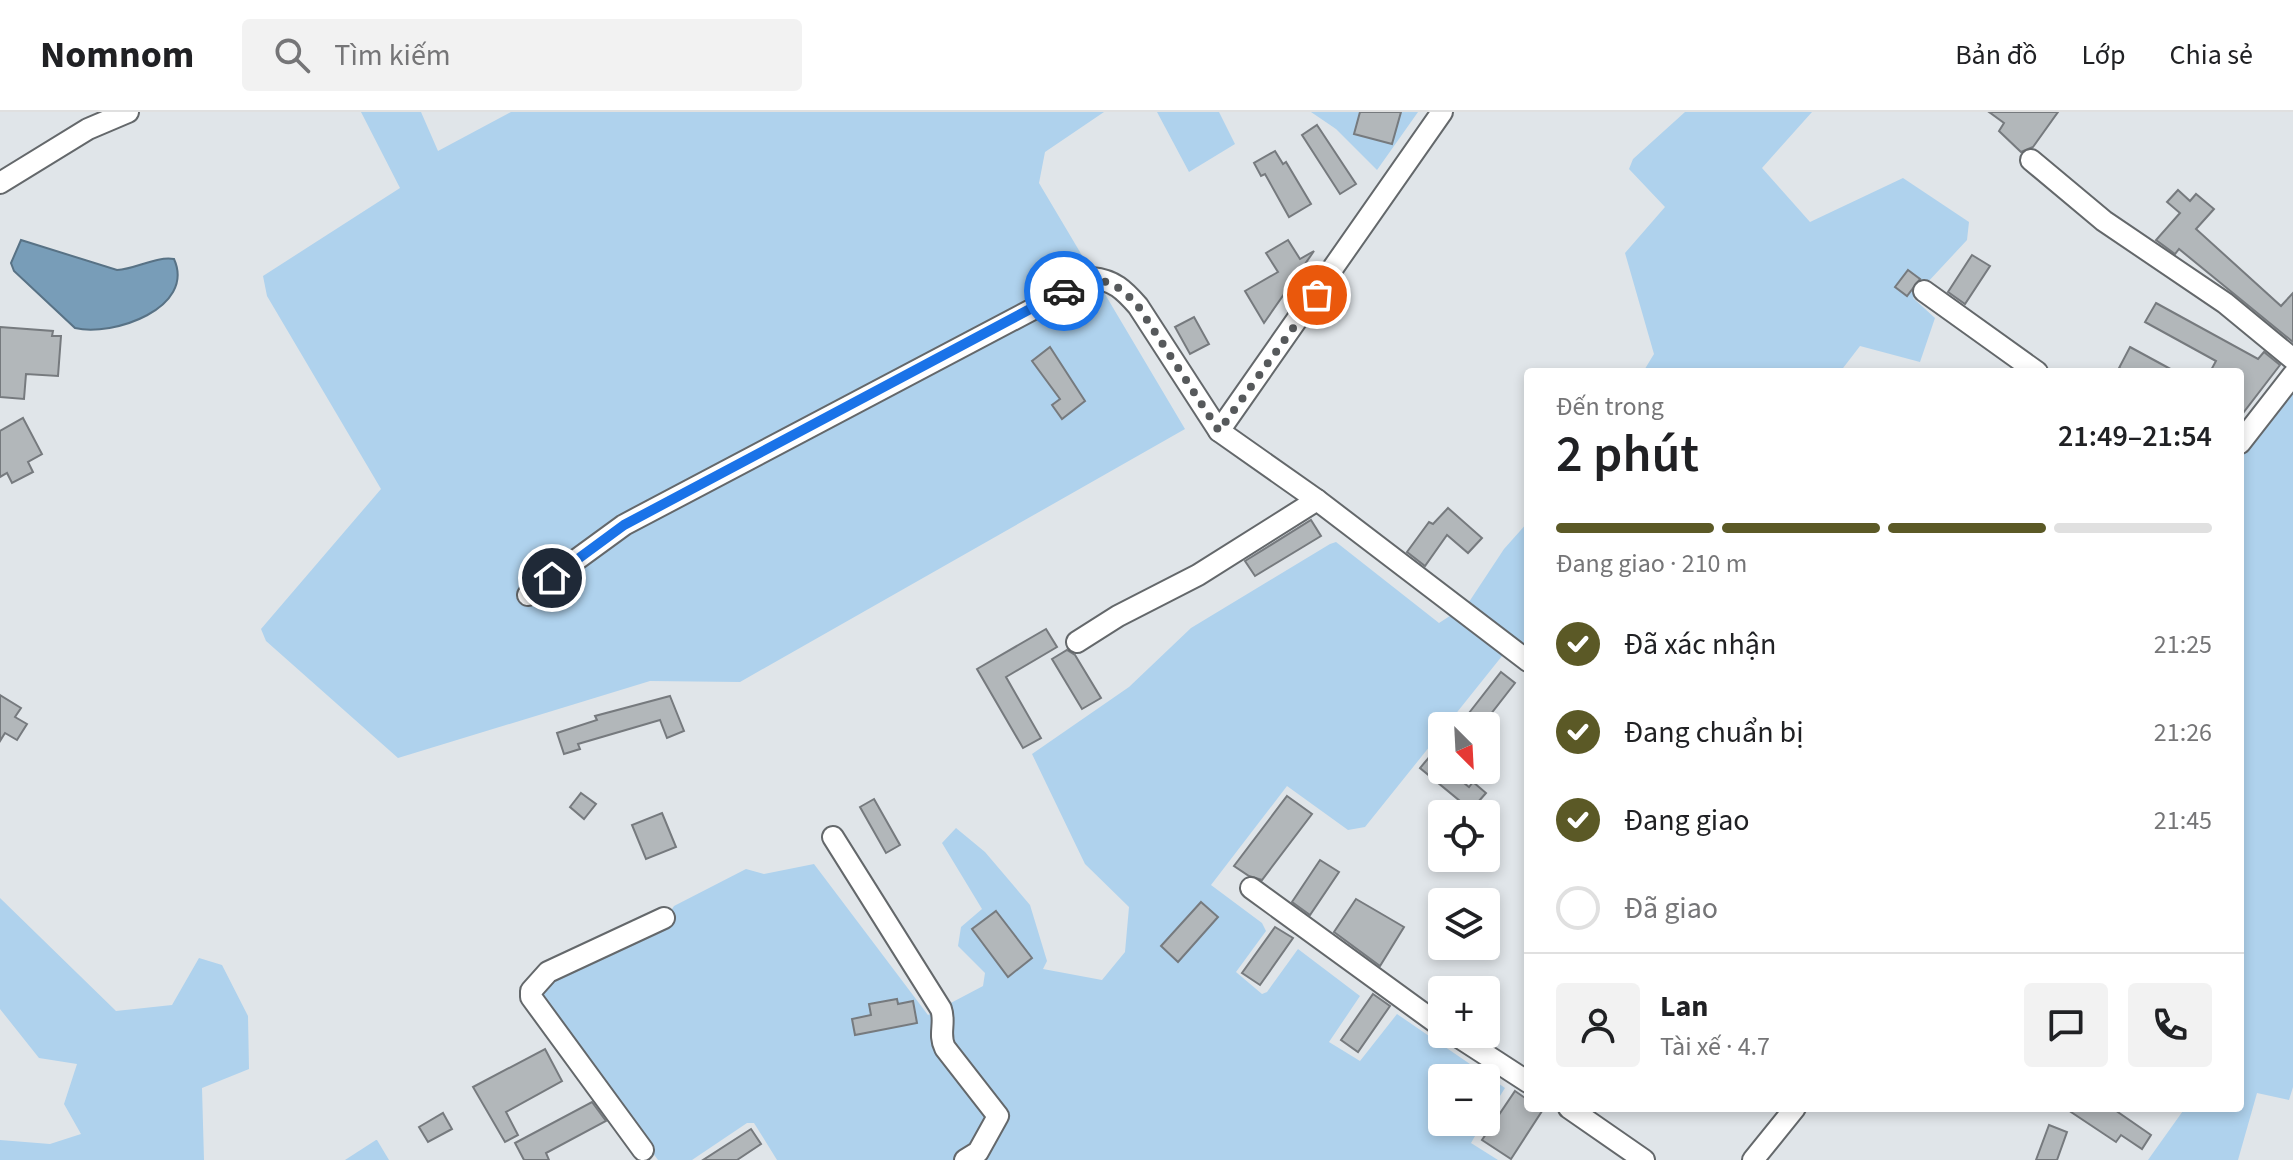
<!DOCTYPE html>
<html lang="vi">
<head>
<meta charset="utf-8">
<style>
  :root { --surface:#fff; --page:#f2f2f2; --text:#202124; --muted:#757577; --line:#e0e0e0; --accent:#5b5926 }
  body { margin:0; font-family:"Source Sans 3",sans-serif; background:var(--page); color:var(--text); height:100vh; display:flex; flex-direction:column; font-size:30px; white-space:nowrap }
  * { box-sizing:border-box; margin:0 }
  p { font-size:26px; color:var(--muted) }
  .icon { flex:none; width:44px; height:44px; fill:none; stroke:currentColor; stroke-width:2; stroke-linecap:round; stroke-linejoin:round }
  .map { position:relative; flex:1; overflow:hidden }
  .sheet { position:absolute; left:1524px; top:256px; width:720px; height:744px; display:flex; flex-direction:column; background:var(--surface); border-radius:8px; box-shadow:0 4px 12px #0003 }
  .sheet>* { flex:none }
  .needle { width:52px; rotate:156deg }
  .tools { position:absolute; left:1428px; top:600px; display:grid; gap:16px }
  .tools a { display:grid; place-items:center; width:72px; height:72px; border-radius:8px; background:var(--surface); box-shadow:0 4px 12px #0003; font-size:40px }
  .pin { position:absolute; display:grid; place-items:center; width:68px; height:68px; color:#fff; margin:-34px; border:4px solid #fff; border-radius:50%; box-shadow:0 2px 8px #0007 }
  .courier { position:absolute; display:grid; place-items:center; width:80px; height:80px; margin:-40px; border:6px solid #1a73e8; border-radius:50%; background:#fff; color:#222; box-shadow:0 2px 10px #0007 }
  .head em { font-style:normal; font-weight:600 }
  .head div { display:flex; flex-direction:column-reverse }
  .head { display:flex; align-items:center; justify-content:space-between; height:136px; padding:0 32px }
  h1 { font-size:52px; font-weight:600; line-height:60px }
  .bar { display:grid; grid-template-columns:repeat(4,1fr); gap:12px 8px; align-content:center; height:96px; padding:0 32px }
  .bar i { height:10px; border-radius:6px; background:var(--line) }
  .bar .current { background:var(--accent) }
  .bar p { grid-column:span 4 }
  .line { display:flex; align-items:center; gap:20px; padding:0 32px; border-top:2px solid var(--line) }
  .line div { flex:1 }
  .round { display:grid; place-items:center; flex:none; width:84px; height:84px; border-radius:8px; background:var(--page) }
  ol { padding:0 32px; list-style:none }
  li { display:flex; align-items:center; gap:24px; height:88px }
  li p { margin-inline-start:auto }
  li .icon { padding:8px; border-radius:50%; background:var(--accent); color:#fff; stroke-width:4 }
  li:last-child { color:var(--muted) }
  li i { width:44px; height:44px; border:4px solid var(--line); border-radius:50% }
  header { display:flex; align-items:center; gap:48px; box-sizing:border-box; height:112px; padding:0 40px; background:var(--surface); border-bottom:2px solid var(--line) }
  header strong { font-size:38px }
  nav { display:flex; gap:44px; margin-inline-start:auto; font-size:28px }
  .search { width:560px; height:72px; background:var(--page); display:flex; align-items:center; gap:20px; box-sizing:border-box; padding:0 28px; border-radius:8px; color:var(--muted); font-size:30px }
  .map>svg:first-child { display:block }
</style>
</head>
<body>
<header>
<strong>Nomnom</strong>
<div class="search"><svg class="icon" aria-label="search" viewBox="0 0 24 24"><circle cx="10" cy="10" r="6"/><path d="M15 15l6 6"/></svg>Tìm kiếm</div>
<nav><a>Bản đồ</a><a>Lớp</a><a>Chia sẻ</a></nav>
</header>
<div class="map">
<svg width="2293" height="1048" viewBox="0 0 2293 1048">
  <rect width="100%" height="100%" fill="#e0e5e9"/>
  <g fill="#afd2ed">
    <polygon points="361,0 421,0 438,39 511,0 1104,0 1045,40 1039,71 1185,317 740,570 650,569 398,646 266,529 261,517 381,377 267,184 263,164 400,76"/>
    <polygon points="1157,0 1219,0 1235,32 1189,60"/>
    <polygon points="1311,0 1418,0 1377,58 1336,17"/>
    <polygon points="1685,0 1812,0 1762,56 1810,110 1903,66 1969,110 1967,128 1913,186 1935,206 1920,250 1860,234 1840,260 1643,260 1654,242 1625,141 1665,95 1629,57 1633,47"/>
    <polygon points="2293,276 2293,975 2289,988 2257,981 2238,1048 2148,1048 2185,996 2240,996 2240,340"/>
    <polygon points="1528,410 1528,539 1514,529 1446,614 1442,614 1442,619 1365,715 1348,718 1287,674 1211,773 1262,811 1266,819 1236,860 1262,882 1267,880 1298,837 1360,884 1329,930 1360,949 1397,902 1505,976 1486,1006 1486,966 1442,966 1442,1010 1483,1010 1471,1031 1498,1048 777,1048 754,1011 747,1011 692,1048 658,1048 537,885 546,866 665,808 674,794 746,757 764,762 814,752 928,903 983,874 985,861 958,834 961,815 982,797 942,731 956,716 985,740 1030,793 1047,849 1043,857 1102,868 1125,840 1129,795 1085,752 1032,642 1129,575 1191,516 1330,432 1336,430 1439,511 1467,493 1504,437"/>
    <polygon points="0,786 116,899 172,893 199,846 222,853 248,904 249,957 202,976 204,1048 0,1048 0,1028 50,1032 81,1022 64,992 77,952 39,946 0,897"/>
    <polygon points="377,1028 389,1048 345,1048 376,1028"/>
  </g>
  <path fill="#789db8" stroke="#587285" stroke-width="2" d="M21,128l96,30c19,-1 39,-14 57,-11 22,49 -61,78 -99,69l-61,-57 -3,-8z"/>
  <g fill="#b2b7ba" stroke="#767a7e" stroke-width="2">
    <polygon points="1360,0 1401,0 1392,32 1354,22"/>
    <polygon points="1989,0 2058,0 2033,35 2021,40 1999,19 2004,11"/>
    <polygon points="1317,13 1356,72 1340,82 1302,23"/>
    <polygon points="1275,39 1283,52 1286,50 1311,92 1289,105 1265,62 1261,64 1254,51"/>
    <polygon points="2178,78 2190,89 2196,82 2214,97 2196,117 2281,194 2293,181 2293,230 2179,137 2175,142 2156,128 2180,101 2167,90"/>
    <polygon points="1288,128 1300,147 1314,139 1264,211 1245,179 1278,160 1266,141"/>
    <polygon points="1972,143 1990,154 1965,192 1948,180"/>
    <polygon points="1908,158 1920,167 1907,184 1895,175"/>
    <polygon points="2156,191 2258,247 2264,240 2280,253 2240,305 2240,260 2210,260 2216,249 2145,210"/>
    <polygon points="1194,205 1209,232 1190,242 1175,215"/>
    <polygon points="0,215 53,219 52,224 61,224 58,264 26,262 24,287 0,285"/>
    <polygon points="1050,235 1085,289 1062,307 1052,293 1060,287 1032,249"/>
    <polygon points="2130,235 2176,260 2127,260 2119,256"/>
    <polygon points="23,306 42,342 28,350 33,360 12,371 7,361 0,365 0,319"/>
    <polygon points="1448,396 1482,426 1468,441 1447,423 1425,454 1407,440 1429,410 1433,412"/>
    <polygon points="1311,408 1321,424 1255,464 1245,449"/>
    <polygon points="1046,517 1057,535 1006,565 1041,626 1023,636 977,557"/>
    <polygon points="1067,538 1075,543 1101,586 1082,597 1052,547"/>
    <polygon points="1501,560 1515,571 1483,612 1469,601"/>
    <polygon points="0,583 21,596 15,605 27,612 17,628 5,621 0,629"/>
    <polygon points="670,584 684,619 667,626 660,608 578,632 580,637 564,642 557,621 597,608 595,604"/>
    <polygon points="1442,630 1442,658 1448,658 1469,675 1473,670 1486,681 1471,698 1420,656"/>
    <polygon points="581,681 596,692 584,707 570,695"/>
    <polygon points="1287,684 1312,702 1262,768 1249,764 1234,754"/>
    <polygon points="874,687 900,733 886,741 860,695"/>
    <polygon points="662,701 676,735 646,747 632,713"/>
    <polygon points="1320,748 1339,760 1310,803 1292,790"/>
    <polygon points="1356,787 1404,815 1380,854 1334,820"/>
    <polygon points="1201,790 1218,805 1178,850 1161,834"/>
    <polygon points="996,799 1032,846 1008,865 972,817"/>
    <polygon points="1275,815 1293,826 1260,873 1242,861"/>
    <polygon points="1373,882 1390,894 1358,940 1341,928"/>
    <polygon points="897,887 898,892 913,889 917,911 855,923 852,907 871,903 869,892"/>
    <polygon points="545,937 562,969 506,1000 518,1023 505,1030 473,975"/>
    <polygon points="1515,979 1528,988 1528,996 1544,996 1511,1047 1482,1028"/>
    <polygon points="592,990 606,1009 546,1041 549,1048 524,1048 515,1031"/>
    <polygon points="2065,996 2112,996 2151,1023 2142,1037 2121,1023 2116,1030"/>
    <polygon points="443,1001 452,1017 428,1030 419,1015"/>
    <polygon points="2049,1013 2067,1020 2057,1048 2036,1048"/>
    <polygon points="751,1017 761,1032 737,1048 703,1048"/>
  </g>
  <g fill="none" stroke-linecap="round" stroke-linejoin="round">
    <defs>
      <g id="minor">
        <polyline points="2031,48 2104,109 2225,191 2293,247"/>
        <polyline points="0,71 88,17 128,0"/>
        <polyline points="1924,179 2037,260"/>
        <polyline points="1219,319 1442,0"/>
        <polyline points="2240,331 2293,263"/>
        <path d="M528,483l96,-70 468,-247c22,2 32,12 46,28l81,125 98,69 211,161"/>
        <polyline points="1077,530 1118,504 1198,463 1317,388"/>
        <path d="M833,725l108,172c5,14 -3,25 4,39l53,68 -20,36 -13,8"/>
        <polyline points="1251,776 1442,915"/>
        <polyline points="1454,922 1528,970"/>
        <polyline points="1569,996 1644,1048"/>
        <polyline points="643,1038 531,885 531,879 548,860 664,806"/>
        <polyline points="1753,1048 1795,996"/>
      </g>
    </defs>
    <use href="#minor" stroke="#64686b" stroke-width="24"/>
    <use href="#minor" stroke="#fff" stroke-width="20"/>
  </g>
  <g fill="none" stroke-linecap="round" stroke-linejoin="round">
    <path stroke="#56595b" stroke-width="8" stroke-dasharray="0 14.4" d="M1064,179c33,-18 50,-12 74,15l81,125 98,-136"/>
    <polyline stroke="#1a73e8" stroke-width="10" points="552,466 624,413 1064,179"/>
  </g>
</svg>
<div class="tools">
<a><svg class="needle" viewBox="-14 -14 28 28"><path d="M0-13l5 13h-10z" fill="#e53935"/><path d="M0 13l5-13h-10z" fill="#757577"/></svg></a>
<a><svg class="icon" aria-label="locate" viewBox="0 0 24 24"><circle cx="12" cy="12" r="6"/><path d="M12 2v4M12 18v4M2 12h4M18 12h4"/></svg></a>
<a><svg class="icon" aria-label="layers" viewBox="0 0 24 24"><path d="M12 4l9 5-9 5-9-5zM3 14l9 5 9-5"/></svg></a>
<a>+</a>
<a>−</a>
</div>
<div class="pin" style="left:1317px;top:183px;background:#ea580c"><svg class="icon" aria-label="bag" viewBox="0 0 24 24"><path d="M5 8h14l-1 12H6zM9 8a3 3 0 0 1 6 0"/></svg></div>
<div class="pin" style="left:552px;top:466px;background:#1f2937"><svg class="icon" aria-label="home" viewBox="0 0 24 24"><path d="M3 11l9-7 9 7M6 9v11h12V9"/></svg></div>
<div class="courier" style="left:1064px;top:179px"><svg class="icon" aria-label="car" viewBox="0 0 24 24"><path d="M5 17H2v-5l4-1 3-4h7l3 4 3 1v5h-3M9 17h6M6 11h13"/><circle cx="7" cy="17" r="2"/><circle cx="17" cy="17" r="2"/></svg></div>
<section class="sheet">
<div class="head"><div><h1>2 phút</h1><p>Đến trong</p></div><em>21:49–21:54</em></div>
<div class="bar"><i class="current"></i><i class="current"></i><i class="current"></i><i></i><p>Đang giao · 210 m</p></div>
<ol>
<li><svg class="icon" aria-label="check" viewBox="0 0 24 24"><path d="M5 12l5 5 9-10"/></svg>Đã xác nhận<p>21:25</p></li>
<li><svg class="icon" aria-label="check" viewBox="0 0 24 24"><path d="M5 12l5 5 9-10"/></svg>Đang chuẩn bị<p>21:26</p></li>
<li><svg class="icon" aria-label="check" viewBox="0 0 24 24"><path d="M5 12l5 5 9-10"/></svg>Đang giao<p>21:45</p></li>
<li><i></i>Đã giao</li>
</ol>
<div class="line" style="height:144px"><a class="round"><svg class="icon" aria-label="person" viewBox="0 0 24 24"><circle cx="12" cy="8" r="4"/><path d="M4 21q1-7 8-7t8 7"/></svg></a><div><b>Lan</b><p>Tài xế · 4.7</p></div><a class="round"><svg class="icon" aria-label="chat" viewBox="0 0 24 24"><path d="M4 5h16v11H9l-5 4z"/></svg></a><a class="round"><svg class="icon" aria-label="phone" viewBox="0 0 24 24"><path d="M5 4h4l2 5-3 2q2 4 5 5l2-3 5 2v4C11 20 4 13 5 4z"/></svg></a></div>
</section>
</div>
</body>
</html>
